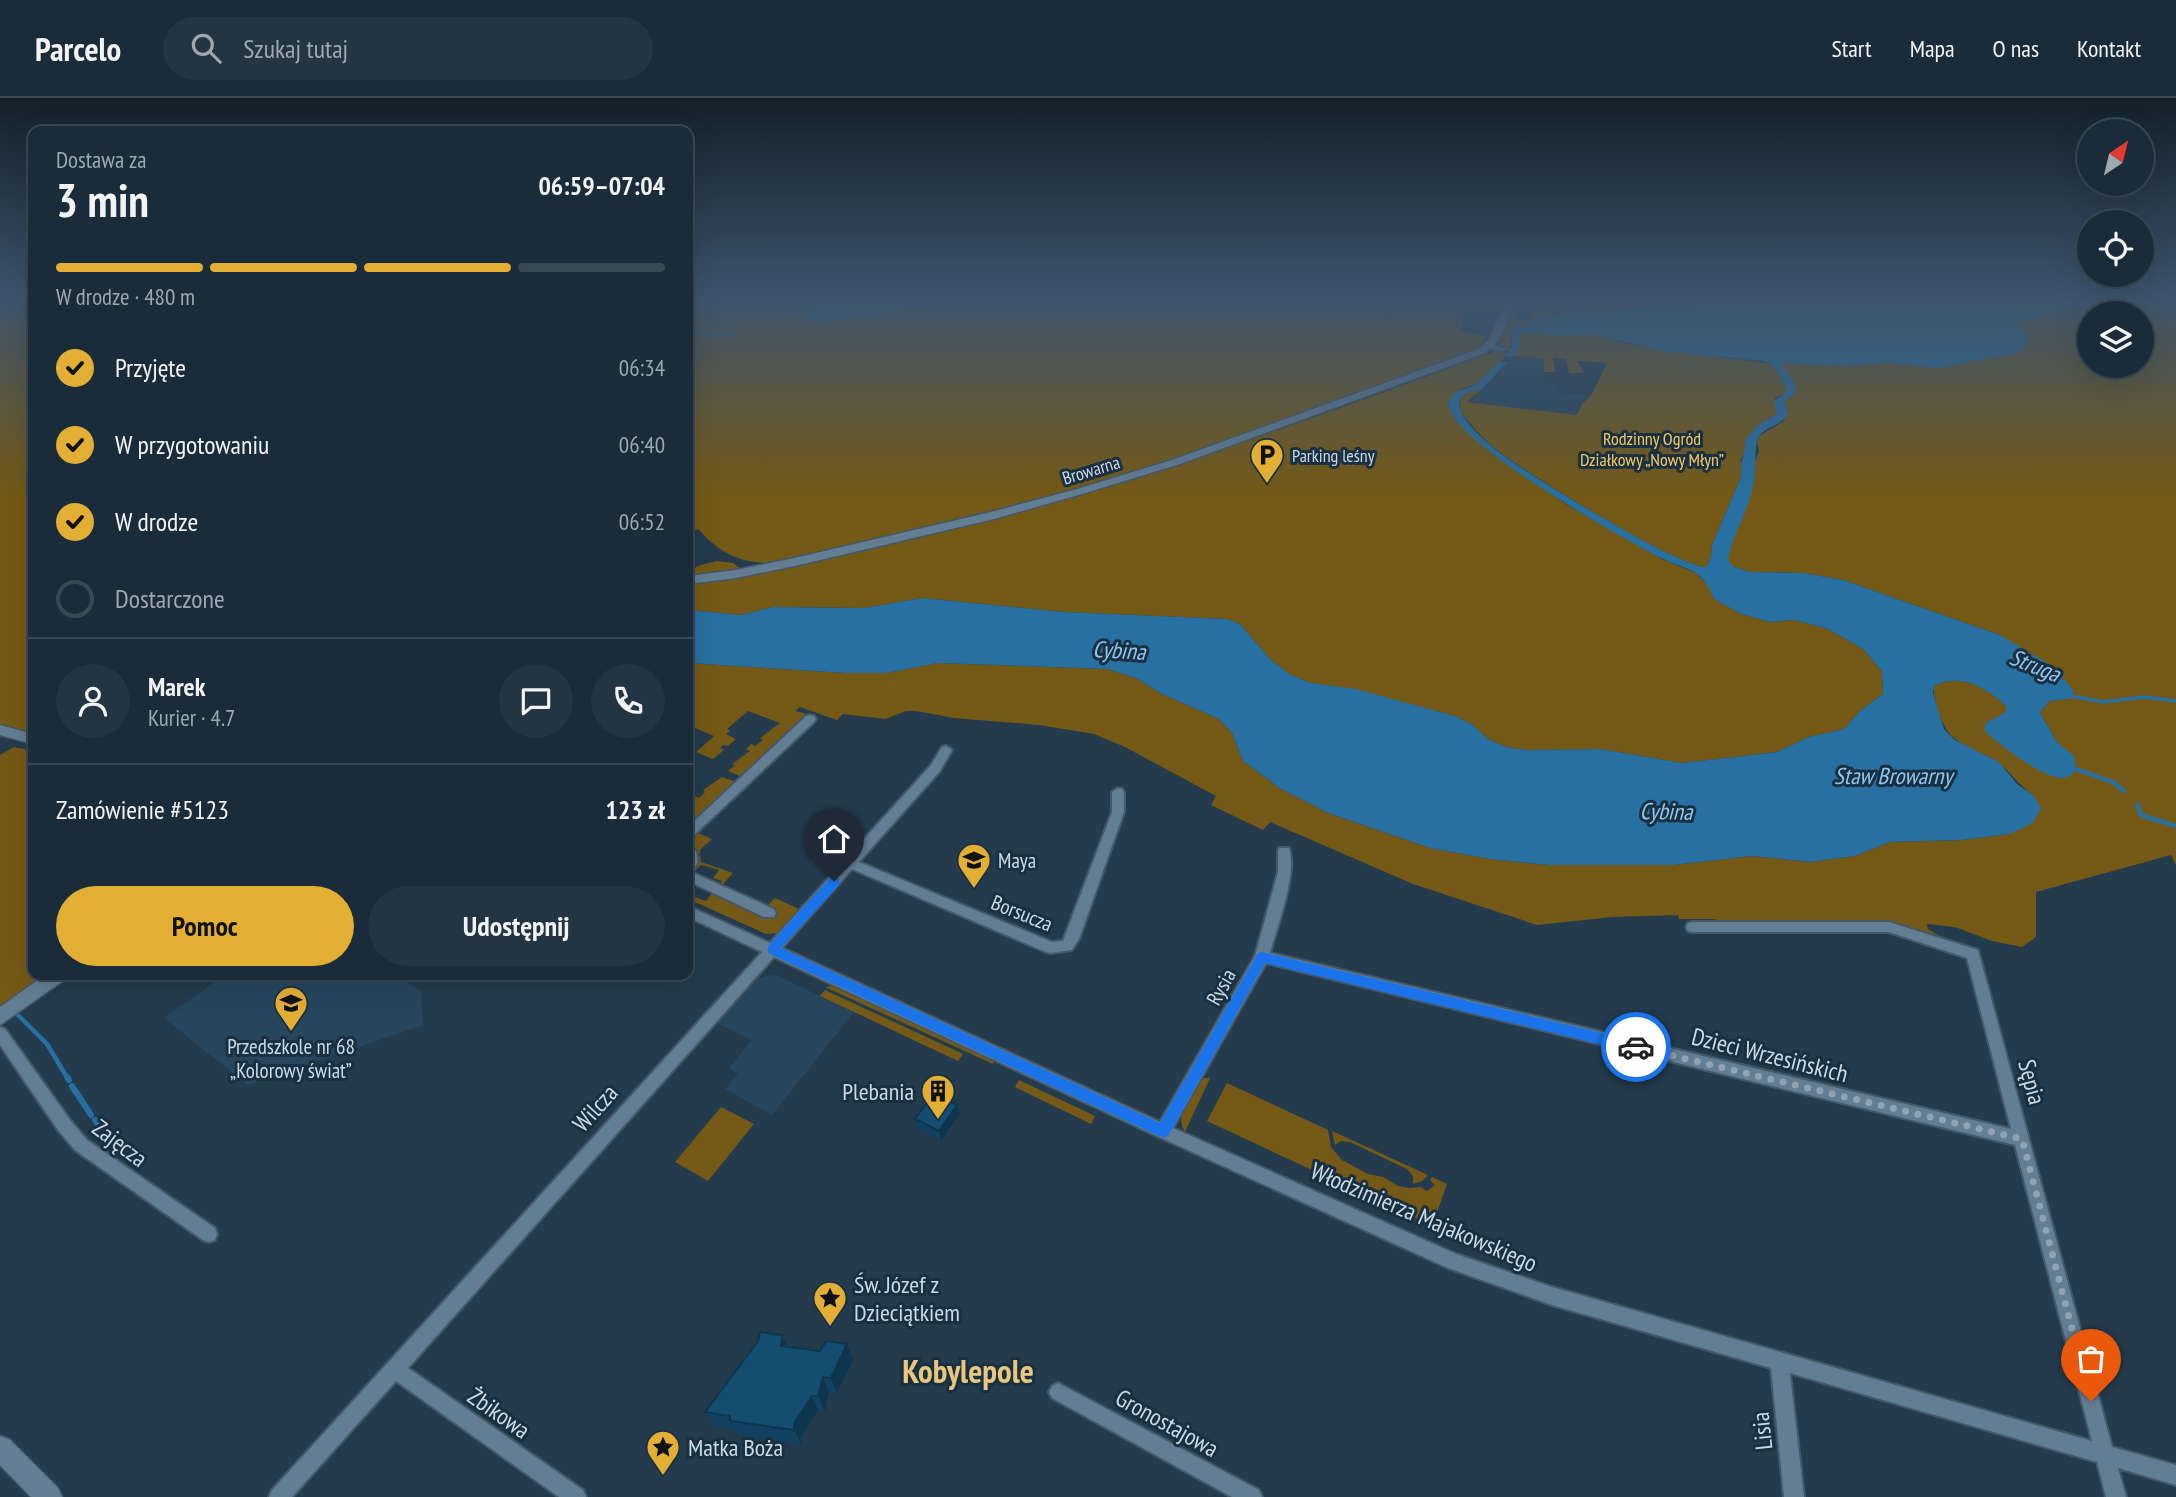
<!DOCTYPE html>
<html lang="pl">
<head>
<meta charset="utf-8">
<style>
  :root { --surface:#1a2c3a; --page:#233442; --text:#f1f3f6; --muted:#9fa7af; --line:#384854; --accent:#e2af34 }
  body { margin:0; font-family:"PT Sans Narrow",sans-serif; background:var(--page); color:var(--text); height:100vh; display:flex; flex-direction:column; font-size:26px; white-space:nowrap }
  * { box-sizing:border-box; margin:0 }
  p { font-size:23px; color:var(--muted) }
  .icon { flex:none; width:38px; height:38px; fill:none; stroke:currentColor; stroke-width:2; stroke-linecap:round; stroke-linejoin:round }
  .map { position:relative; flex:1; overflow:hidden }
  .sheet { position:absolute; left:28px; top:28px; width:665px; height:854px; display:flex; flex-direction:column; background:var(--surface); border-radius:14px; box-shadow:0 7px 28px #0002,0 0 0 2px var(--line) }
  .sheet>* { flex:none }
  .needle { width:46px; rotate:35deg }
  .tools { position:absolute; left:2077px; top:21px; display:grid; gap:14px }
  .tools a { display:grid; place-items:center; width:77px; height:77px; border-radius:50%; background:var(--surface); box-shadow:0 7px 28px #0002,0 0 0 2px var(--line); font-size:35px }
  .pin { position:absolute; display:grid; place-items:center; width:60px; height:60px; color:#fff; margin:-72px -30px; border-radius:50% 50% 50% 0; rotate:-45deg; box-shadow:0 0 7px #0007 }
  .pin .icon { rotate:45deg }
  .courier { position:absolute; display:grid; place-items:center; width:70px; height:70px; margin:-35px; border:5px solid #1a73e8; border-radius:50%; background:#fff; color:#222; box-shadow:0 2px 9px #0007 }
  .overview em { font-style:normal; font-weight:700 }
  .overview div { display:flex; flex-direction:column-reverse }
  .overview { display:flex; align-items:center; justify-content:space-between; height:119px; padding:0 28px }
  h1 { font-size:46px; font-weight:700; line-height:52px }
  .bar { display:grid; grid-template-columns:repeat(4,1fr); gap:10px 7px; align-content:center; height:84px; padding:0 28px }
  .bar i { height:9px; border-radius:5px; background:var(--line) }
  .bar .active { background:var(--accent) }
  .bar p { grid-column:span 4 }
  .line { display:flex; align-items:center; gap:18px; padding:0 28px; border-top:2px solid var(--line) }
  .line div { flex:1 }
  .round { display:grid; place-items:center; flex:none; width:74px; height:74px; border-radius:37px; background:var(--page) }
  ol { padding:0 28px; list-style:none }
  li { display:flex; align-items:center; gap:21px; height:77px }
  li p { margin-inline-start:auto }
  li .icon { padding:7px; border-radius:50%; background:var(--accent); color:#111; stroke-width:4 }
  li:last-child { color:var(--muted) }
  li i { width:38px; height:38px; border:4px solid var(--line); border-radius:50% }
  .action { display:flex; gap:14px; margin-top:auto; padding:14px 28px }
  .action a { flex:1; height:80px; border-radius:42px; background:var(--accent); color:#111; font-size:28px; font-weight:700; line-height:80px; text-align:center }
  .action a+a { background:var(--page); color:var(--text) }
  header { display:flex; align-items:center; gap:42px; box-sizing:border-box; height:98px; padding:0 35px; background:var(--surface); border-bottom:2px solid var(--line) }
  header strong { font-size:33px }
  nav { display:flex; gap:38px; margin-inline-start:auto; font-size:24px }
  .search { width:490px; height:63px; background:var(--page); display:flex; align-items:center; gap:18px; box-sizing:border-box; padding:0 24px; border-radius:38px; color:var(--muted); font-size:26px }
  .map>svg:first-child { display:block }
</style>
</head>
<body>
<header>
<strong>Parcelo</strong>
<div class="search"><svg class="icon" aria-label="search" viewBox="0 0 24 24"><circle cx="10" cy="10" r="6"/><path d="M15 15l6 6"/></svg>Szukaj tutaj</div>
<nav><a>Start</a><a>Mapa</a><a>O nas</a><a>Kontakt</a></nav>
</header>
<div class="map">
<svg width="2176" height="1399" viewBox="0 0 2176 1399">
  <rect width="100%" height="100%" fill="#233b4d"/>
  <g fill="#27455c">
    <polygon points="1523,203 1731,203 1525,225 1513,215"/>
    <polygon points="1517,256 1544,260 1545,285 1556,285 1563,296 1592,296 1582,306 1577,318 1467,304 1506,264 1502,262 1505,258 1511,260"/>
    <polygon points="774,876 854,914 772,1017 725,991 738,976 729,970 752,942 717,925 758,880"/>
    <polygon points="225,877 397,877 421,893 423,927 248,987 164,920"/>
  </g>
  <g fill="#755916" fill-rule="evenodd">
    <polygon points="0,203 33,203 33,636 0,626"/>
    <path d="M688,203h698l-3,25 5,-25h118l-5,10h-36l-5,19 26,6 -6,11 -8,4 -51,19 -5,-2 2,3 -241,87 -87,28 -97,27 -226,50c-31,-1 -49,-12 -69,-34l-10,4z"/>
    <polygon points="1522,203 1514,214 1519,216 1517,220 1521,223 1533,220 1530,215 1538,206 1555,216 1580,212 1567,203 1823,203 1550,219 1514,229 1511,234 1510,252 1500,247 1498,241 1511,214"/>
    <path d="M2082,203h94v564l-5,-10 -135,37v45l-14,10 -30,-6 -37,-14 -28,-3 1,5 11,6 -44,-11 -160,-1 -23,-4h-33l-1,-4 -66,2 -75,8 -124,-41 -143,-62 -7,8 -52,-25 5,-9 -91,-49 -31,-13 -55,-9 -85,-7 -38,-7h-10l-21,8 -42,-5 -6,6 -37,-13 -5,4 9,2 2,3 -64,61 -14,-6 7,-6 -3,-1 18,-13 -4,-2 5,-5 4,2 8,-6 -3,-2 20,-15 -32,-12 -21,18 3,2 -4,3 10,5 -8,7 -5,-1 -3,3 4,2 -11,9 -17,-7 18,-16 -26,-11v-30l5,-11h-5v-21l157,10h41l52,-10 169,6 29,9 24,15 59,26 13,14 11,28 38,28 47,24 102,35 60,11 58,6h125l79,-9 59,6 44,-6 35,-14 71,-2 49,-6 23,-39c-15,-10 -26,-27 -37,-34 -26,-16 -47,-15 -57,-48 -3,-9 -6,-18 -5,-27 27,-14 53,2 72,20l1,7 -21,10 88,34 -17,-15 -17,-29 9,-12 21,-2 -70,-64 -157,-55 -39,-7 -53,-1 -17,-5 -7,-7 4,-16 23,-62 -1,-16 6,-15 -2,-8 2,-7 25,-15 3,-13 -4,-6 8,-5 3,-15 -13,-17 2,-2 64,3 39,-3 54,5 77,-15 -3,-29zM2090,215h52v53h-52z"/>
    <path d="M1525,234l70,3 36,10 141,19 15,25 -1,4 -11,5 2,16 -18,10 -18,35v18l-29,68 -1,12 -5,10c-27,1 -182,-95 -209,-117 -14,-11 -26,-25 -37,-39v-12l6,-6 17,-5 -16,14 110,13 5,-11 10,-10 15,-31 -30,-2 7,12h-15l-3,-14 -13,-1 2,14h-11v-13l-31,-3 6,-6 1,-15z"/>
    <path d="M1504,253l4,3 -31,30 -18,6 -11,13 42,49 76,52 96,55 34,14 13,13 5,13 27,15 29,8 25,-2 33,9 35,20 19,22 1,23 -23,17 -16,18 -35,8 -32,15 -95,11 -81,-14 -74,1 -21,-3 -18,-8 -15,-14 -18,-9 -99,-26 -45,-7 -20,-8 -21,-16 -30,-35 -13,-5 -162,-7 -143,-14 -58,10 -91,-1 -32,8 -53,-5v-26l29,-4c110,-24 222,-45 330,-76 151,-43 300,-98 446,-152z"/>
    <polygon points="717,463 733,465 742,472 694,479 691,475 697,468"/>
    <polygon points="14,649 33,653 33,877 50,877 0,913 0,657"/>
    <polygon points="722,679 736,684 688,729 688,710 694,705 689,702 694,698 699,700 705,694 703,692"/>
    <polygon points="696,734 712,741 700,752 701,764 733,775 722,787 768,807 775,800 801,812 780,835 766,836 688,801 688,794 693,795 692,798 706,803 722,783 713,780 719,772 701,767 694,774 700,757 690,742"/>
    <polygon points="834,888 995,962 993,966 825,889"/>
    <polygon points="825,892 963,956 958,963 820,898"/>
    <path d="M1204,980h6l-25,54c-11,-16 5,-44 19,-54z"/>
    <polygon points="1019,982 1095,1018 1091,1026 1015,989"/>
    <polygon points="1227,985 1328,1032 1331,1049 1342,1062 1368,1076 1383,1079 1398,1088 1408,1090 1421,1089 1427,1093 1435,1087 1430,1082 1432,1079 1447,1086 1432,1128 1207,1023"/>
    <polygon points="721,1009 754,1026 708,1083 675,1064"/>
    <polygon points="1332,1033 1428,1077 1422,1083 1413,1086 1413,1078 1407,1071 1350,1044 1341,1043 1335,1047"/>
  </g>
  <g fill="#2870a1">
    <polygon points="816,203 961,203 827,223 812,223 796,215 803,210 822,206"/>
    <path d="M1823,203h259l-67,23 10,10 3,10 -11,9 -77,15 -54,-5 -39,3 -64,-3 -1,2 12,17 2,10 -12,10 4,12c-7,12 -23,12 -30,24 -4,8 -2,33 -4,43 -4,27 -21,52 -26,79l6,7 17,5 53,1 39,7 157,55 54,32 20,24 -4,8 -21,2 -9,12 17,29 17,14 2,13c-3,5 -6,8 -13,9 -19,1 -65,-34 -79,-48l2,-7 20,-11v-6c-19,-18 -46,-34 -72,-20l-1,7 11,36 11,11 44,22 18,22 16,11 8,13 -8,15 -23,11 -49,6 -71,2 -35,14 -44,6 -59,-6 -79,9h-125l-58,-6 -60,-11 -102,-35 -47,-24 -38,-28 -11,-28 -13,-14 -59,-26 -24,-15 -29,-9 -169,-6 -52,10h-41l-157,-10v-53l53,5 32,-8 91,1 58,-10 143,14 162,7 13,5 30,35 21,16 20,8 45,6 99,27 18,9 15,14 18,8 21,3 74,-1 81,14 95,-11 32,-15 35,-8 16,-18 23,-17 -1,-23 -19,-22 -35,-20 -33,-9 -25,2 -29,-8 -27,-15c-4,-10 -9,-19 -18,-26 -10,-6 -24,-9 -35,-15 -31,-15 -222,-123 -212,-156 3,-13 17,-12 26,-17 8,-6 16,-16 23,-23h9l-24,26 -17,5 -6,6c-5,18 23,39 35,50 25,21 185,119 211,118l5,-10 1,-12 29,-68c-2,-14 5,-24 4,-37l14,-16 18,-10 -3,-13 12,-9 1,-3 -15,-25 -10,-3 -99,-10 -68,-16 -36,1 -33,-4 -6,3 -1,16 -8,7 -6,-2 7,-9 -1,-15c23,-32 262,-25 312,-31z"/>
  </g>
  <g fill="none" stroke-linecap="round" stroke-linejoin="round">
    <polyline stroke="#2870a1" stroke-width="2.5" points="688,237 732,237"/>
    <polyline stroke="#2870a1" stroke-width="3.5" points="2066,597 2104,604 2144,599 2176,603"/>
    <g stroke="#2870a1" stroke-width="4.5">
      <polyline points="2076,671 2113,684 2124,693"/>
      <polyline points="2137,706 2141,717 2176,728"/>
      <polyline points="18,917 47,946 68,981"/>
    </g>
    <g stroke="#2870a1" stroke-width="6">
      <polyline points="67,979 69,982"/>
      <polyline points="72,988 91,1017"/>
      <polyline points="95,1022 105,1037"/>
    </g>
    <defs>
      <g id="minor">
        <polygon points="1486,246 1507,251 1503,253 1486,250"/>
        <polygon points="810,617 814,618 816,621 814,624 692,739 688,741 688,729 806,618"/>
        <path d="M946,648l6,4 -12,21 -81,91 193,80 11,-1 49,-129v-20l6,-4 4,1 2,3v20l-45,127 -7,11 -21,3 -5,-1 -194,-83 -70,79 378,174 95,-166 23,-84v-21l1,-3h10c9,24 -12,79 -19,105l741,176 -44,-171 -78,-26h-196l-5,-1 -2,-4 2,-4 5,-1h196l89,28 134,497 64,18v20l-58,-17 8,29h-20l-9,-35 -307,-89 14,124h-20l-13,-129 -219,-63 -104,-37 -291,-132 -383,-179 -366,411 175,122 3,7h-27l-163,-116 -104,116h-23l3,-7 490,-538 -74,-35v-11l82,37 161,-178 11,-18zM1266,865l749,182 77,296 -540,-154 -96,-33 -283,-126z"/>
        <polygon points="688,747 696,753 698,764 693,772 689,773 774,811 776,815 774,819 764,819 688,783"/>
        <polygon points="0,929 5,931 70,1022 87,1042 215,1130 217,1136 215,1142 209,1144 203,1142 75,1052 58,1032 0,947"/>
        <polygon points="1058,1285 1259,1392 1262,1399 1232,1399 1052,1300 1049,1294 1052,1288"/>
      </g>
      <g id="tertiary">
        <polygon points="1508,203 1517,203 1498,242 1485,255 1180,366 1082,396 994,421 799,467 736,480 688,486 688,478 736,472 799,459 991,414 1074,392 1172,362 1479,251 1489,241"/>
        <polygon points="0,627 33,636 33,646 0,637"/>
        <polygon points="45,877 67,877 64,882 0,927 0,909"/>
        <polygon points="0,1338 9,1341 58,1390 62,1399 31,1399 0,1367"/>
      </g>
    </defs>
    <use href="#minor" stroke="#445868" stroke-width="4"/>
    <use href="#tertiary" stroke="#445868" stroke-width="3"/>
    <use href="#minor" fill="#637d92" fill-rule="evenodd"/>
    <use href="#tertiary" fill="#637d92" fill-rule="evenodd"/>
  </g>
  <g fill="#124261">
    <polygon points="957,1007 959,1017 941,1042 917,1030 915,1021"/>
    <polygon points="782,1237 788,1249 853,1262 837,1295 829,1294 825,1313 818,1312 801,1339 801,1346 738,1337 735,1332 715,1328 705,1314"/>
  </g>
  <g fill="#0f364f">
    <polygon points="957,1007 959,1017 941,1042 939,1033"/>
    <polygon points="782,1237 789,1252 781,1248"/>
    <polygon points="847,1246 853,1262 837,1295 831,1280"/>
    <polygon points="823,1279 829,1294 825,1313 818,1298"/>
    <polygon points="812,1298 818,1312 801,1339 801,1346 794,1332 794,1325"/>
  </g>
  <g fill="#154d71" stroke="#0f364f" stroke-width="2">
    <polygon points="933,996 957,1007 939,1033 915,1021"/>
    <polygon points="760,1234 782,1237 781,1248 820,1253 826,1243 847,1246 831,1280 823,1279 818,1298 812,1298 794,1325 794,1332 730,1323 730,1318 705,1314 758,1243"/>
  </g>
  <linearGradient id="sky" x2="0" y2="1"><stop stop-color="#13202a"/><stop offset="0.51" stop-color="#3f556d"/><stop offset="1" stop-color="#3f556d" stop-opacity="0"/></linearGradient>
  <rect width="2176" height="399" fill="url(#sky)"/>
  <polygon fill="#1a73e8" points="834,779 839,780 839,787 781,850 1160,1025 1258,855 1262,854 1636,943 1643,949 1636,955 1265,865 1168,1038 1163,1040 768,855 768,848 830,780"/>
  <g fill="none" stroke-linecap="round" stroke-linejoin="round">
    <polyline stroke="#91a2b0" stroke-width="7" stroke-dasharray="0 12.6" points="1636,949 2022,1041 2091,1303"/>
  </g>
  <defs>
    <symbol id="parking-pin" viewBox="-11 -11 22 30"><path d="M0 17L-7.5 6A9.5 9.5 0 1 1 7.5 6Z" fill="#e2af34" stroke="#193042"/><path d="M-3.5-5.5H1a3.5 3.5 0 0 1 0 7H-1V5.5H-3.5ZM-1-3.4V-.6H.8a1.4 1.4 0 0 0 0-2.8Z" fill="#111"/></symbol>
    <symbol id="school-pin" viewBox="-11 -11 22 30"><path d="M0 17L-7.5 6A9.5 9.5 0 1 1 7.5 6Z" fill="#e2af34" stroke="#193042"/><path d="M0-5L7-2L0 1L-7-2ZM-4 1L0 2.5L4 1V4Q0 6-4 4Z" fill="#111"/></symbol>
    <symbol id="building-pin" viewBox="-11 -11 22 30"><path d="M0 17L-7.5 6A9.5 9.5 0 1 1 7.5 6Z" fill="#e2af34" stroke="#193042"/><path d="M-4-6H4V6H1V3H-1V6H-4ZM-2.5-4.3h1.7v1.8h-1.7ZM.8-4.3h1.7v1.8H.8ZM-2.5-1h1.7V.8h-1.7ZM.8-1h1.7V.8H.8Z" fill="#111"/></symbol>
    <symbol id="sight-pin" viewBox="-11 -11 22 30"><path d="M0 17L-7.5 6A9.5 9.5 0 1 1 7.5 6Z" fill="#e2af34" stroke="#193042"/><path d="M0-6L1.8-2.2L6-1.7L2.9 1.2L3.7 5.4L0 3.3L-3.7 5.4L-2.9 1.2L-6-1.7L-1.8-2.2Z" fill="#111"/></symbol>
  </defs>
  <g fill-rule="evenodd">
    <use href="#parking-pin" x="1248" y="338" width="38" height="52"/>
    <use href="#school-pin" x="955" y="743" width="38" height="52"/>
    <use href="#school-pin" x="272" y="886" width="38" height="52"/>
    <use href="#building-pin" x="919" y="974" width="38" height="52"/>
    <use href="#sight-pin" x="811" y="1181" width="38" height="52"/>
    <use href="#sight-pin" x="644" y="1330" width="38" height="52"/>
  </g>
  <g text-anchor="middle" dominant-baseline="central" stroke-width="6" stroke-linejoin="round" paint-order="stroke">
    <g font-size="18" fill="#f8c85e" stroke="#193042">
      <text x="1652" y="340">Rodzinny Ogród<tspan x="1652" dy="21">Działkowy „Nowy Młyn”</tspan></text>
    </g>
    <g font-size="18" fill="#ccdae5" stroke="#193042" text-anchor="start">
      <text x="1292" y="357">Parking leśny</text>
    </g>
    <g font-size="18" fill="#ccdae5" stroke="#193042">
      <text transform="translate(1091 372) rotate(-17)">Browarna</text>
    </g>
    <g font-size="21" fill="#ccdae5" stroke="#193042" text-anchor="start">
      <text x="998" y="762">Maya</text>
      <text x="291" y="948" text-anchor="middle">Przedszkole nr 68<tspan x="291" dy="24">„Kolorowy świat”</tspan></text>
    </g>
    <g font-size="21" fill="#ccdae5" stroke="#193042">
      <text transform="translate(1022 815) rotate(22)">Borsucza</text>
      <text transform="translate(1221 889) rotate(-61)">Rysia</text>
    </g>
    <g font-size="23" font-style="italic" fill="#92c6f0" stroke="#193042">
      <text transform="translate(1119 552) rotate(3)">Cybina</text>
      <text transform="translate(2035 567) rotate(22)">Struga</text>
      <text x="1893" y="677">Staw Browarny</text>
      <text transform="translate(1666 713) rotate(1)">Cybina</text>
    </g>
    <g font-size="24" fill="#ccdae5" stroke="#193042">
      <text transform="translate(1770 957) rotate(14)">Dzieci Wrzesińskich</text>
      <text transform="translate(2032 984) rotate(75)">Sępia</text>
      <text transform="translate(595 1010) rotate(-48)">Wilcza</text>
      <text transform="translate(120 1045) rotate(37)">Zajęcza</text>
      <text transform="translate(1424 1119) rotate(23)">Włodzimierza Majakowskiego</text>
      <text transform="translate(499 1315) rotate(35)">Żbikowa</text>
      <text transform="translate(1167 1325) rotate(29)">Gronostajowa</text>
      <text transform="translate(1762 1333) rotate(-96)">Lisia</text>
    </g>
    <g font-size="24" fill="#ccdae5" stroke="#193042" text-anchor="start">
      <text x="914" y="993" text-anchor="end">Plebania</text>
      <text x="854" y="1186">Św. Józef z<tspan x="854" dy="28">Dzieciątkiem</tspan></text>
      <text x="688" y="1349">Matka Boża</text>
    </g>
    <g font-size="33" font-weight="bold" fill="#eac77e" stroke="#193042">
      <text x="968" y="1272">Kobylepole</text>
    </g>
  </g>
</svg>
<div class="tools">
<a><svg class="needle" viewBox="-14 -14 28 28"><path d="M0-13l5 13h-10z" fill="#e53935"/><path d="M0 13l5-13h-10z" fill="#9fa7af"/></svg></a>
<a><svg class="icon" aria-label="locate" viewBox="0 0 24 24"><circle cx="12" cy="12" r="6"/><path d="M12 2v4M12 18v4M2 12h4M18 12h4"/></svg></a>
<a><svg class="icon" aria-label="layers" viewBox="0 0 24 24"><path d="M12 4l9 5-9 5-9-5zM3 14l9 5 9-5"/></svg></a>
</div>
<div class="pin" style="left:2091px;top:1303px;background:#ea580c"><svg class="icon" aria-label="bag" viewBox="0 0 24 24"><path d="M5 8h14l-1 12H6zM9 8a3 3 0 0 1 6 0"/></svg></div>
<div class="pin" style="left:834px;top:783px;background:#1f2937"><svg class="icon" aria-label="home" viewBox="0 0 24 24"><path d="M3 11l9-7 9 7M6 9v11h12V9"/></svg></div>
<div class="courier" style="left:1636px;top:949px"><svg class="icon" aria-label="car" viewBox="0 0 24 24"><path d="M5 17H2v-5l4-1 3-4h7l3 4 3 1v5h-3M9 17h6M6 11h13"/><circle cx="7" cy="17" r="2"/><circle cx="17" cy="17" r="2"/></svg></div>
<section class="sheet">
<div class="overview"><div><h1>3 min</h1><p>Dostawa za</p></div><em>06:59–07:04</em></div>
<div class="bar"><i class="active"></i><i class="active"></i><i class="active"></i><i></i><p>W drodze · 480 m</p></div>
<ol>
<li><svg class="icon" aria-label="check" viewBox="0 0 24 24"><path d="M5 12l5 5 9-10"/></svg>Przyjęte<p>06:34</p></li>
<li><svg class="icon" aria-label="check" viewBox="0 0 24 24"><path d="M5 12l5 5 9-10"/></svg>W przygotowaniu<p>06:40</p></li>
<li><svg class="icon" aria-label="check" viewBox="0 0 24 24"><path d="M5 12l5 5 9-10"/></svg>W drodze<p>06:52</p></li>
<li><i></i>Dostarczone</li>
</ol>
<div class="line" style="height:126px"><a class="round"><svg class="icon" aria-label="person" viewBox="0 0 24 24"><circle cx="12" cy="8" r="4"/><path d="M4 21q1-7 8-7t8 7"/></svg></a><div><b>Marek</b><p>Kurier · 4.7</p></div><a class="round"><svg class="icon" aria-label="chat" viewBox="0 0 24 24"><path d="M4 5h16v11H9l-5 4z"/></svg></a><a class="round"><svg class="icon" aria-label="phone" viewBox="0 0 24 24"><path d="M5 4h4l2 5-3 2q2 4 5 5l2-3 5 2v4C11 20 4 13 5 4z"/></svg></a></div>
<div class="line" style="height:91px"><div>Zamówienie #5123</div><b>123 zł</b></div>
<div class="action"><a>Pomoc</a><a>Udostępnij</a></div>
</section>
</div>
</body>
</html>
